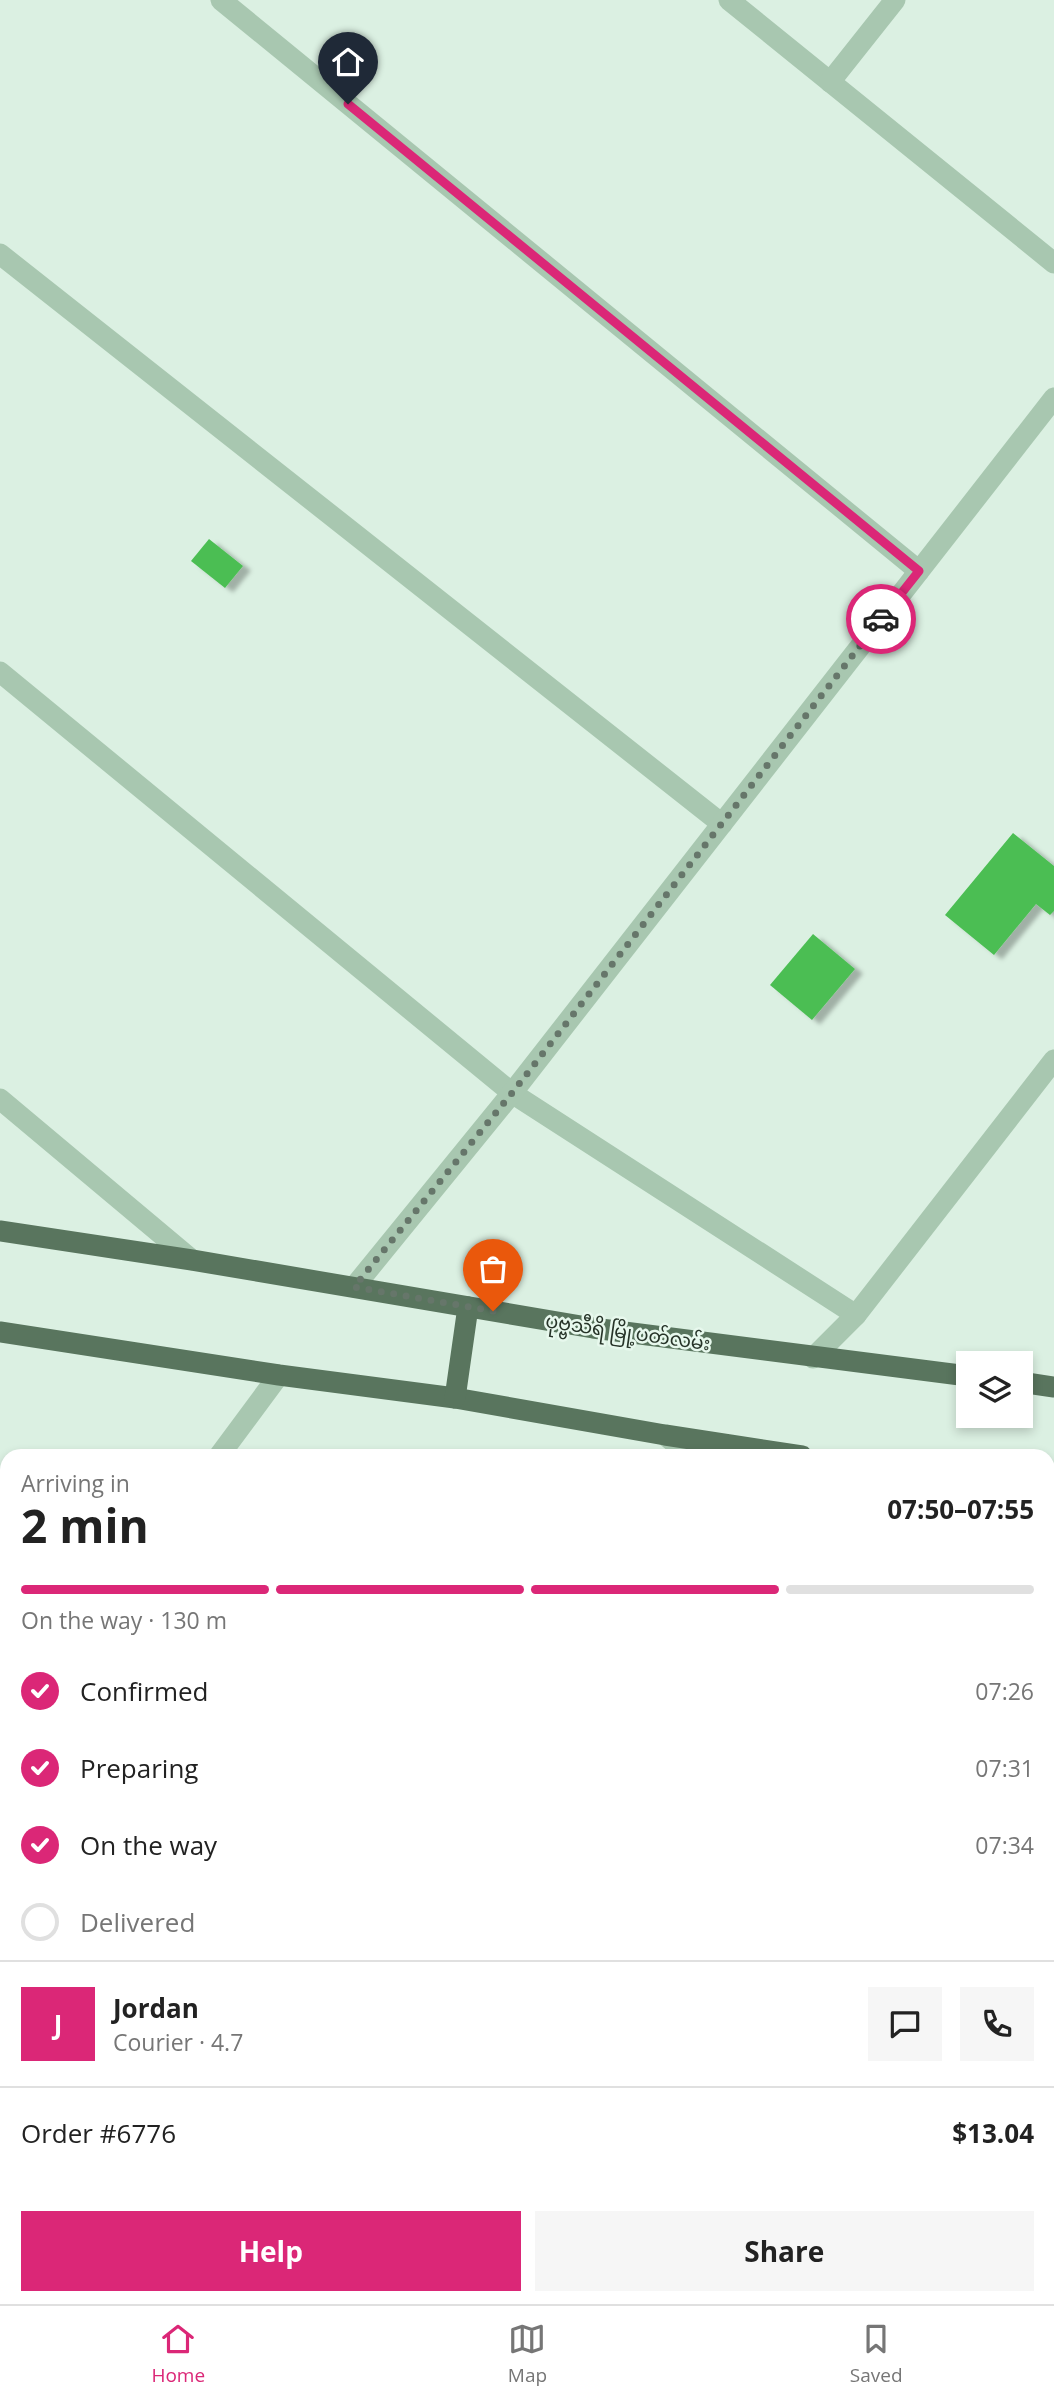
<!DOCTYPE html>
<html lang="en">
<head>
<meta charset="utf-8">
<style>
  :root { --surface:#fff; --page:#f6f6f6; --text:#222; --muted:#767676; --line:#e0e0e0; --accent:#db2777 }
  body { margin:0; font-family:"Open Sans","Noto Sans Myanmar",sans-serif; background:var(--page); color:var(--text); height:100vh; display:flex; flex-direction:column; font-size:26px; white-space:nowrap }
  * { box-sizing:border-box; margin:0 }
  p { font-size:23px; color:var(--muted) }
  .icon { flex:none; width:38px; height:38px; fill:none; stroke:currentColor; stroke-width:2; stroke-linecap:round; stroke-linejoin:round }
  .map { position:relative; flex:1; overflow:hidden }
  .panel { position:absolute; left:0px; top:1449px; width:1055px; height:856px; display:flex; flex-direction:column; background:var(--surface); border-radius:21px 21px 0 0; box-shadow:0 4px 10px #0003 }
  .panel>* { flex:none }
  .controls { position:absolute; left:956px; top:1351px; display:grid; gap:14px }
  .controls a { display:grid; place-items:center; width:77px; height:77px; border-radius:0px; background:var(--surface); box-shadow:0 4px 10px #0003; font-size:35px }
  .pin { position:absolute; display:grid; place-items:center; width:60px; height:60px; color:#fff; margin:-72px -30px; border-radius:50% 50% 50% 0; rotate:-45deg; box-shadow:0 0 7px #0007 }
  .pin .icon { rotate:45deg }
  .courier { position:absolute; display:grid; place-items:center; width:70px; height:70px; margin:-35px; border:5px solid #db2777; border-radius:50%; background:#fff; color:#222; box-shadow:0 2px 9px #0007 }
  .summary em { font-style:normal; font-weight:700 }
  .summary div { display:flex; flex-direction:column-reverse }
  .summary { display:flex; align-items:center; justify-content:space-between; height:119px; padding:0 21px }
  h1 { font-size:46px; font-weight:700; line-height:52px }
  .bar { display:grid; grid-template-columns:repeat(4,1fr); gap:10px 7px; align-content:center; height:84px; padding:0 21px }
  .bar i { height:9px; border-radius:5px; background:var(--line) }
  .bar .selected { background:var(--accent) }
  .bar p { grid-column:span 4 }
  .line { display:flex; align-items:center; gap:18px; padding:0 21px; border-top:2px solid var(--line) }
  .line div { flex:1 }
  .round { display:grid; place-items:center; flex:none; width:74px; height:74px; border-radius:0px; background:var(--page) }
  ol { padding:0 21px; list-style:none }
  li { display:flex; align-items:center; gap:21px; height:77px }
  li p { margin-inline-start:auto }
  li .icon { padding:7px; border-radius:50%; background:var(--accent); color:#fff; stroke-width:4 }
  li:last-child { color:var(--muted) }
  li i { width:38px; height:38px; border:4px solid var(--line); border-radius:50% }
  .primary-button { display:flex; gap:14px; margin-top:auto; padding:14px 21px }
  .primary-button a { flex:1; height:80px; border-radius:0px; background:var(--accent); color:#fff; font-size:28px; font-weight:700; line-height:80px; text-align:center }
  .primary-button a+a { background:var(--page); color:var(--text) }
  .tabs { display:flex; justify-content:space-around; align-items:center; height:98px; border-top:2px solid var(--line); background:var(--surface); font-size:19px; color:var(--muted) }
  .tabs a { display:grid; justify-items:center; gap:4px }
  .tabs .selected { color:var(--accent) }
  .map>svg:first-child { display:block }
</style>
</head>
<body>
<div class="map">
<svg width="1054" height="2304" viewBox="0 0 1054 2304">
  <defs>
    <filter id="shadow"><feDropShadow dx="8" dy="4.5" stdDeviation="2" flood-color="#0004"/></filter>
  </defs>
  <rect width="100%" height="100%" fill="#dbf0e2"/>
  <g fill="#4bbe53" filter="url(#shadow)">
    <polygon points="209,539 243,566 225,588 191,561"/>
    <polygon points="1013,833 1054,866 1054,911 1050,915 1036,904 994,955 945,915"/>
    <polygon points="813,934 855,969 812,1020 770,985"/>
    <polygon points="1048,1915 1054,1920 1054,2034 1048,2029"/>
    <polygon points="761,2298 807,2298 815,2304 768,2304"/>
  </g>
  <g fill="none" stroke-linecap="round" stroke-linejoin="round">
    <g stroke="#a8c7b0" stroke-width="21">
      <polyline points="221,0 919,571"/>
      <polyline points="729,0 1054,263"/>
      <polyline points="830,82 895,0"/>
      <polyline points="0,254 722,824"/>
      <polyline points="0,672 512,1093 856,1315"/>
      <polyline points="0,1099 192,1260"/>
      <polyline points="354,1287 512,1093 1054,398"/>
      <polyline points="813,1358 856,1315 1054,1060"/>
      <polyline points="665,1435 691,1456"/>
      <polyline points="219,1456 279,1375"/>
      <polyline points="1048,1738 1054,1742"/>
      <polyline points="0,1745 7,1736"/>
      <polyline points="1048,1811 1054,1804"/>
      <polyline points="0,1905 7,1911"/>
      <polyline points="1048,2222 1054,2227"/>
      <polyline points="478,2298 486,2304"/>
      <polyline points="573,2304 580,2298"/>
    </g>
    <g stroke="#59755e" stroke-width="21">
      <polyline points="0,1231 192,1260 593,1328 968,1376"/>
      <polyline points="0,1332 279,1375 455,1398 665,1435 802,1456"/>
      <polyline points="1020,1382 1054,1387"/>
      <polyline points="455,1398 468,1307"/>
      <polyline points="1048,1493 1054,1494"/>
    </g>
  </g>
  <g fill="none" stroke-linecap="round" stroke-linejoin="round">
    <polyline stroke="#66766a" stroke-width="7" stroke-dasharray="0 12.6" points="493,1311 354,1287 512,1093 881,619"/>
    <polyline stroke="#db2777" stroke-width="9" points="348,104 919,571 881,619"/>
  </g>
  <g text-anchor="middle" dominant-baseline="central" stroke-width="5" stroke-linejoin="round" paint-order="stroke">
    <g font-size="19" fill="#273429" stroke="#e7f8ed">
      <text transform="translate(628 1332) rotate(8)">ပုဗ္ဗသီရိ မြို့ပတ်လမ်း</text>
    </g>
  </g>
</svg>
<div class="controls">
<a><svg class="icon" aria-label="layers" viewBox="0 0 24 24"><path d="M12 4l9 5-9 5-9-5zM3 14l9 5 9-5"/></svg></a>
</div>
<div class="pin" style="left:493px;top:1311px;background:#ea580c"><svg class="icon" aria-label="bag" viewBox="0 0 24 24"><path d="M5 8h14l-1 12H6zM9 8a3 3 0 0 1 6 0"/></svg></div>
<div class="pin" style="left:348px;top:104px;background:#1f2937"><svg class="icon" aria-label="home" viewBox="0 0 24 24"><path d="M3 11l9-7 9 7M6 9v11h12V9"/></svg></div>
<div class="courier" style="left:881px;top:619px"><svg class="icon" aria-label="car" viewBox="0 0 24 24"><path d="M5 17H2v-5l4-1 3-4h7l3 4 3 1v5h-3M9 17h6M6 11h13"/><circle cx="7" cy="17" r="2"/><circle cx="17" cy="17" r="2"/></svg></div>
<section class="panel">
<div class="summary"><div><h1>2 min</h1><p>Arriving in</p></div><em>07:50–07:55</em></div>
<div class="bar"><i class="selected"></i><i class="selected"></i><i class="selected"></i><i></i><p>On the way · 130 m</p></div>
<ol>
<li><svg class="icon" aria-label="check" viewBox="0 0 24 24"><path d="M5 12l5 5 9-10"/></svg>Confirmed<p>07:26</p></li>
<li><svg class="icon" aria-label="check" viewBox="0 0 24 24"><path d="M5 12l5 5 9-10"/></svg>Preparing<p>07:31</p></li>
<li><svg class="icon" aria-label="check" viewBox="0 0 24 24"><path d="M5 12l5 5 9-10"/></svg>On the way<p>07:34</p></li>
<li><i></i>Delivered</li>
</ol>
<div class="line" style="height:126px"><b class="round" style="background:var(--accent);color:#fff">J</b><div><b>Jordan</b><p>Courier · 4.7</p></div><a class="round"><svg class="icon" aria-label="chat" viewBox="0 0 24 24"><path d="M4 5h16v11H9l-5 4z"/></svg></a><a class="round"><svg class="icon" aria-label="phone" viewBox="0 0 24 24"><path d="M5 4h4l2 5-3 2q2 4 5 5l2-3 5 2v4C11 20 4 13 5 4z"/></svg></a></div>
<div class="line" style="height:91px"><div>Order #6776</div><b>$13.04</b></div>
<div class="primary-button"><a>Help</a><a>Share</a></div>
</section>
</div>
<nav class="tabs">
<a class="selected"><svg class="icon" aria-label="home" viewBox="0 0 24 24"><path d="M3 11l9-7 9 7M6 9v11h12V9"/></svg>Home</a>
<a><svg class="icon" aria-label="map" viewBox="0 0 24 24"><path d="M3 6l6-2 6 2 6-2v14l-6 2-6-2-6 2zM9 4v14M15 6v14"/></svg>Map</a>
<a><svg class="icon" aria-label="saved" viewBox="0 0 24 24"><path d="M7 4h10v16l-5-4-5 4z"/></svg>Saved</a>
</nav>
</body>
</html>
